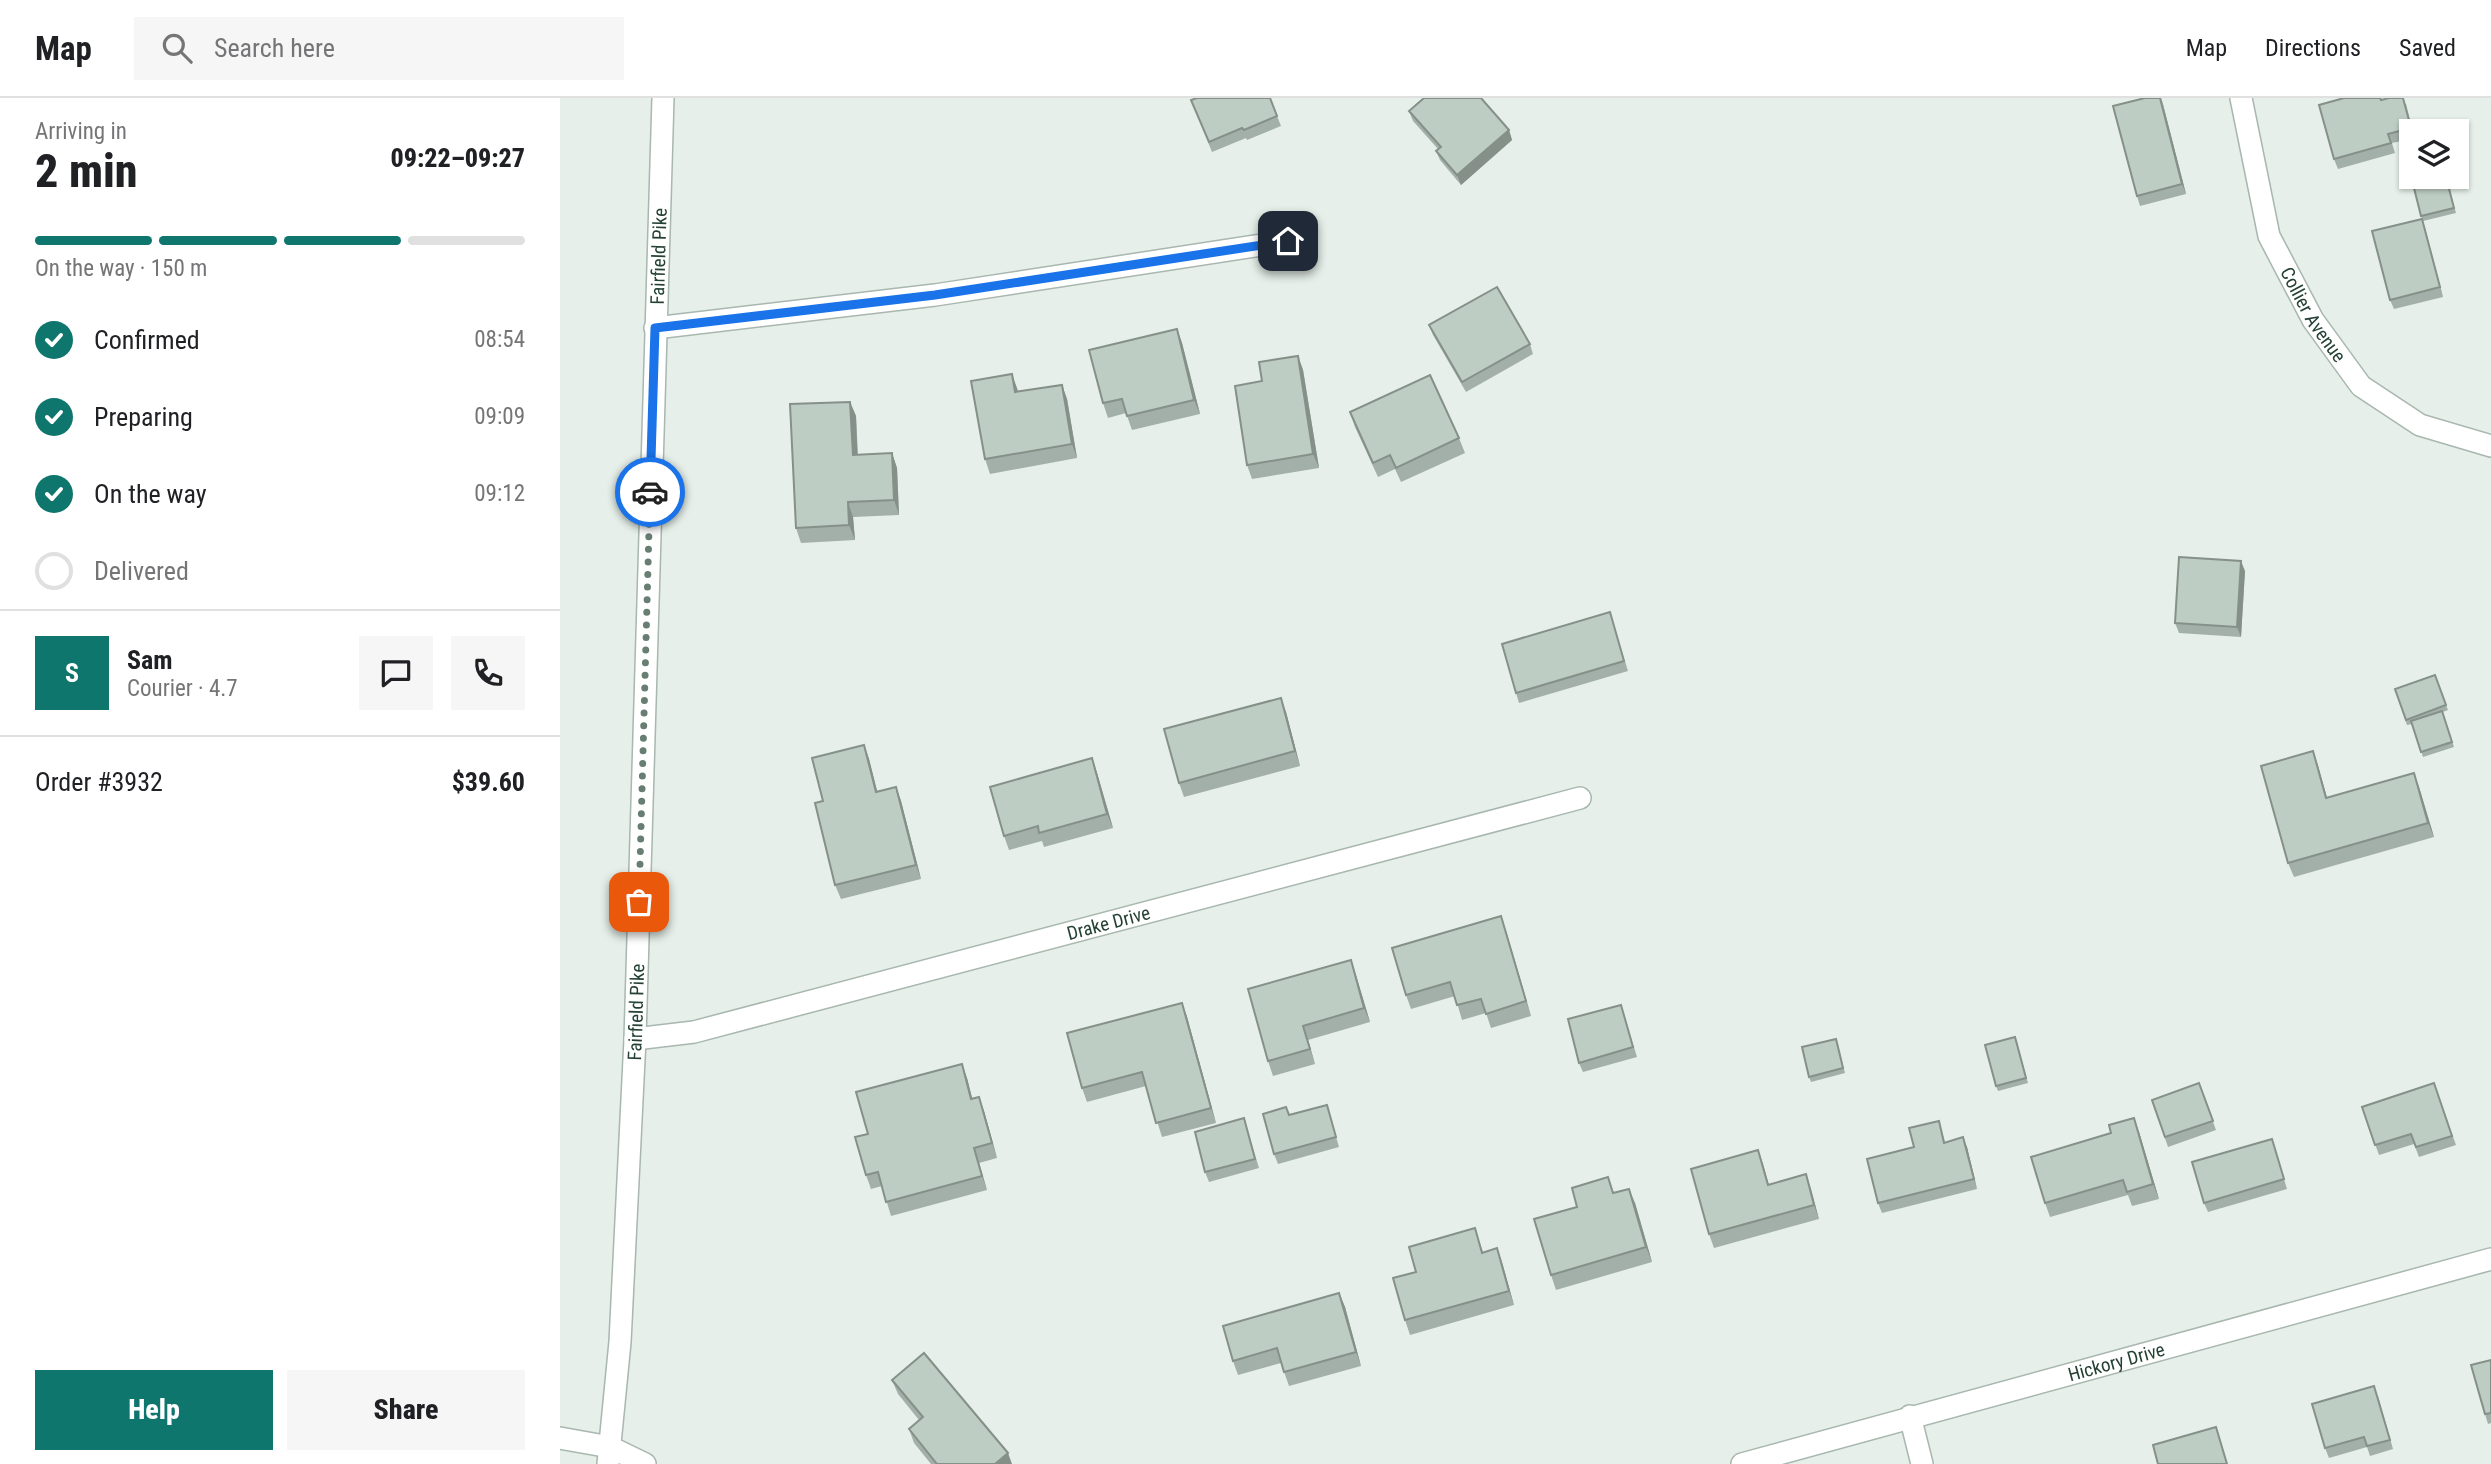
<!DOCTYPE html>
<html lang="en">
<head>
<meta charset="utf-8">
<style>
  :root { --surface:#fff; --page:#f6f6f6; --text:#202124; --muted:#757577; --line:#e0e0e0; --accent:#0f766e }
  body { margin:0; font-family:"Roboto Condensed",sans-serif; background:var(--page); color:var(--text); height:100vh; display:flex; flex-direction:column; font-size:26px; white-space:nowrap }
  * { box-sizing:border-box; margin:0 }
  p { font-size:23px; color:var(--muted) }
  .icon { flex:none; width:38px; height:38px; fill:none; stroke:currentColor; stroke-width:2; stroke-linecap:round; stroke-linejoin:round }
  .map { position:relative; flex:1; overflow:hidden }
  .side { display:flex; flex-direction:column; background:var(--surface); width:560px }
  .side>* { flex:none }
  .tools { position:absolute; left:1839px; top:21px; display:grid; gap:14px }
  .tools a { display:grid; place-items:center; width:70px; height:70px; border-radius:0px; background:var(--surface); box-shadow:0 2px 5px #0004; font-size:35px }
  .pin { position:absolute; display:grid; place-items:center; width:60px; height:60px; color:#fff; margin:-30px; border-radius:14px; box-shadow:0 4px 10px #0006 }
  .courier { position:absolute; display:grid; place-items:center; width:70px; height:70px; margin:-35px; border:5px solid #1a73e8; border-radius:50%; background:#fff; color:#222; box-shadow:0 2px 9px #0007 }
  .summary em { font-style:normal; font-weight:800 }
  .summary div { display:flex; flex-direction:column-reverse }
  .summary { display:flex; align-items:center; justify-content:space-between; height:119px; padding:0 35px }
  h1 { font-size:46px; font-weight:800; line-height:52px }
  .bar { display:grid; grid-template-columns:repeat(4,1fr); gap:10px 7px; align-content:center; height:84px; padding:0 35px }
  .bar i { height:9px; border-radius:5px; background:var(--line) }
  .bar .current { background:var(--accent) }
  .bar p { grid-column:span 4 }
  .line { display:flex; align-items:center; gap:18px; padding:0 35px; border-top:2px solid var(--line) }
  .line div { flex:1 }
  .round { display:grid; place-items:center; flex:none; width:74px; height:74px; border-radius:0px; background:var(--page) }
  ol { padding:0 35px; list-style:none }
  li { display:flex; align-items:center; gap:21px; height:77px }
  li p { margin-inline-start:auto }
  li .icon { padding:7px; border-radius:50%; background:var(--accent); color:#fff; stroke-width:4 }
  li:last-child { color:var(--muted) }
  li i { width:38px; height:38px; border:4px solid var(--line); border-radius:50% }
  .button { display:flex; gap:14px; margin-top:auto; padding:14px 35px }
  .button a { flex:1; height:80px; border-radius:0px; background:var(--accent); color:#fff; font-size:28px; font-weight:800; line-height:80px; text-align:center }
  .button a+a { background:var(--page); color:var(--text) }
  header { display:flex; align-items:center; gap:42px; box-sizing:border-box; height:98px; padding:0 35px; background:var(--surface); border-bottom:2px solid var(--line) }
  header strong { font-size:33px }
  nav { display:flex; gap:38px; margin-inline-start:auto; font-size:24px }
  .search { width:490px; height:63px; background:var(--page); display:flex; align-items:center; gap:18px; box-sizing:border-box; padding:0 24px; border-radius:0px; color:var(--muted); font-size:26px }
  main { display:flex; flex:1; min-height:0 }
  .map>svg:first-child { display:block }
</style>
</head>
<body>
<header>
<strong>Map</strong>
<div class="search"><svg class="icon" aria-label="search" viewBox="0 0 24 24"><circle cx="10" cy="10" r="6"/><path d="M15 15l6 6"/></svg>Search here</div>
<nav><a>Map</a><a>Directions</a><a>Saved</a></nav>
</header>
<main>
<section class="side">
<div class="summary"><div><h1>2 min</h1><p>Arriving in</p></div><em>09:22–09:27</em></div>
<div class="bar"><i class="current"></i><i class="current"></i><i class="current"></i><i></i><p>On the way · 150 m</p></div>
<ol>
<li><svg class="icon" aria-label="check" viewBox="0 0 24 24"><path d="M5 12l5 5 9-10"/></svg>Confirmed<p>08:54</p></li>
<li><svg class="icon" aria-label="check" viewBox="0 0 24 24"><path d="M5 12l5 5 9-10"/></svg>Preparing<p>09:09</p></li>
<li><svg class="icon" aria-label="check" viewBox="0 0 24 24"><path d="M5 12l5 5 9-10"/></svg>On the way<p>09:12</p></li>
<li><i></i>Delivered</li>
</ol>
<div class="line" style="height:126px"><b class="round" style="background:var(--accent);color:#fff">S</b><div><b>Sam</b><p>Courier · 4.7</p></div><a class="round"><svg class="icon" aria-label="chat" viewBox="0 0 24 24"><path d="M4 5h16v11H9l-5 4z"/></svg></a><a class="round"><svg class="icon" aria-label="phone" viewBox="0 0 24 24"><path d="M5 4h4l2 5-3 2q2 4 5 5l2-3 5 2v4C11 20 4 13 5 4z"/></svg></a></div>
<div class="line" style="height:91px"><div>Order #3932</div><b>$39.60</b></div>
<div class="button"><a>Help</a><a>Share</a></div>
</section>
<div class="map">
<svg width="1931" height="1366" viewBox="0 0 1931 1366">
  <rect width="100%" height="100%" fill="#e6efe9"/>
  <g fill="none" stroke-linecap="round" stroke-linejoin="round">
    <defs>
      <g id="minor">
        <path id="s1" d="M1681,0l28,138 44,84 48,66 59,39 71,21"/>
        <polyline points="95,230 375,197 728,143"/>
        <path id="s2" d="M75,941l59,-7 886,-234"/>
        <polyline points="1350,1318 1362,1366"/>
        <polyline points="0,1340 50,1349 85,1366"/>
        <path id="s3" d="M1182,1366l749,-205"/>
      </g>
      <g id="tertiary">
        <path id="s4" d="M48,1366l12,-122 15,-303 28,-941"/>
      </g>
    </defs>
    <use href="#minor" stroke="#a8b7af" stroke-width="24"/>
    <use href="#tertiary" stroke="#a8b7af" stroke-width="24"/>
    <use href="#minor" stroke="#fff" stroke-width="21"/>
    <use href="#tertiary" stroke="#fff" stroke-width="21"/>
  </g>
  <g fill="#a3b0a9">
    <polygon points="710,0 721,28 687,42 686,40 652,54 631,2"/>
    <polygon points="1601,0 1626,96 1580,108 1577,98"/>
    <polygon points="1822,2 1846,6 1853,33 1852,33 1852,41 1832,45 1835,55 1778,71 1774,61"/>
    <polygon points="849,13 949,32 952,42 901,87 880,62 876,53 878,51 853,23"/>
    <polygon points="1886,79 1896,115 1863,123 1861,118"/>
    <polygon points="1862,121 1883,199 1834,211 1830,202"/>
    <polygon points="869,227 970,246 973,256 906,294 873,237"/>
    <polygon points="617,231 622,245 640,316 572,332 566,315 548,320 543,305"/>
    <polygon points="738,258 743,272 759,370 692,381 687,367 702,283"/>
    <polygon points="502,287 507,301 517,360 430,376 425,361 457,290 458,294"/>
    <polygon points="290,304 296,318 298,357 332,355 337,370 339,417 293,419 295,442 241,445 236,430"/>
    <polygon points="790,314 899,340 905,355 841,384 835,371 818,379 795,329"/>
    <polygon points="1685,473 1681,539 1619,535 1615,525"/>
    <polygon points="1053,524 1068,573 959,605 956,595"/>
    <polygon points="1875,577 1888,612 1883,614 1894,649 1863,659 1852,626 1847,627 1835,591"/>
    <polygon points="726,614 740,668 624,699 619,685"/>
    <polygon points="304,647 309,661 317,694 336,689 341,703 361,781 281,801 275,787 263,703"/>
    <polygon points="532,660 537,675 553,730 484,749 482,743 449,752 444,738"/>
    <polygon points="1758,668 1767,700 1859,689 1874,739 1734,779 1728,765"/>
    <polygon points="946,833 971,918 931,930 926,915 902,922 895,898 851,911 846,897"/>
    <polygon points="791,862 810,924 748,942 755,966 713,978 708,963"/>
    <polygon points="622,905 627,919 656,1025 602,1039 586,988 527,1004 522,990"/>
    <polygon points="1061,907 1077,959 1023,974 1019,965"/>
    <polygon points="1457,944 1468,985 1438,993 1436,988"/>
    <polygon points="1278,946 1285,975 1251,984 1249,979"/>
    <polygon points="407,980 412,1001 424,1013 437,1060 419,1065 427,1092 331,1118 322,1088 311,1091 306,1077 308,1036"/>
    <polygon points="1639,985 1656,1032 1608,1049 1592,1002"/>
    <polygon points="1874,985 1896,1047 1859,1059 1854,1046 1819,1057 1802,1009"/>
    <polygon points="767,1007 779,1049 718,1066 714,1056 729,1017"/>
    <polygon points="687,1030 699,1070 649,1084 645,1074"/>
    <polygon points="1382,1033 1385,1044 1407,1049 1417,1091 1322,1115 1318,1105 1354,1049"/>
    <polygon points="1579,1034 1599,1101 1572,1108 1568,1097 1490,1119 1485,1105 1551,1035"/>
    <polygon points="1715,1051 1727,1091 1648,1114 1644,1105"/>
    <polygon points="1198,1052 1209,1087 1246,1076 1259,1121 1154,1150 1149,1136"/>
    <polygon points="1054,1095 1075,1105 1092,1164 996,1192 991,1177 1017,1109"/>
    <polygon points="920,1145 923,1154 937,1150 954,1207 850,1237 845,1222 856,1174"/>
    <polygon points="779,1195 785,1209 801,1268 729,1288 721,1265 678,1277 673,1263"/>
    <polygon points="1931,1262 1931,1325 1928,1326 1925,1316"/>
    <polygon points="332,1282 452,1366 371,1366 354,1345 349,1331 359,1322 338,1296"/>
    <polygon points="1818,1298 1833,1351 1810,1358 1807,1349 1769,1360 1765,1350"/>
  </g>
  <g fill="#859089">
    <polygon points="1601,0 1603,6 1626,96 1622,86"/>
    <polygon points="949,32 952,42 901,87 897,77"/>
    <polygon points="1862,121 1865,130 1883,199 1880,189"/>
    <polygon points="617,231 622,245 640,316 634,302"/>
    <polygon points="738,258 743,272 759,370 753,356"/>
    <polygon points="452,276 457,290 461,309 455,294"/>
    <polygon points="502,287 507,301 517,360 512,346"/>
    <polygon points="290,304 296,318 298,372 293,357"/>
    <polygon points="332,355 337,370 339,417 334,402"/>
    <polygon points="288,404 293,419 295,442 289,427"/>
    <polygon points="1681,463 1685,473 1681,539 1677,529"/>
    <polygon points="721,600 726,614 740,668 735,653"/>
    <polygon points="304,647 309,661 321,708 316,694"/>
    <polygon points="1753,653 1758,668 1771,714 1766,700"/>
    <polygon points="532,660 537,675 553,730 547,716"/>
    <polygon points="1854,675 1859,689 1874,739 1868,725"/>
    <polygon points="336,689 341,703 361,781 356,767"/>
    <polygon points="941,818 946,833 971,918 966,903"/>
    <polygon points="791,862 796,877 810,924 804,910"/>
    <polygon points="622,905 627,919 656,1025 651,1010"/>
    <polygon points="743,928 748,942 755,966 750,951"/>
    <polygon points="402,966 407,980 416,1015 411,1001"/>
    <polygon points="419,999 424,1013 437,1060 432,1045"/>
    <polygon points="1574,1020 1579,1034 1599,1101 1593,1086"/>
    <polygon points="1403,1039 1407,1049 1417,1091 1414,1081"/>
    <polygon points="414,1050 419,1065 427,1092 422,1078"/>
    <polygon points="1198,1052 1203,1066 1213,1102 1208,1087"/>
    <polygon points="1246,1076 1251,1091 1259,1121 1254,1107"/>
    <polygon points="1069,1091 1075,1105 1092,1164 1086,1149"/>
    <polygon points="937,1150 942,1164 954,1207 949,1193"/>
    <polygon points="779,1195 785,1209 801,1268 796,1254"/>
    <polygon points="448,1355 452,1366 435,1366"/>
  </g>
  <g fill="#becdc4" stroke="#859089" stroke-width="2">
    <polygon points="637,0 710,0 717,18 684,32 682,30 649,44 631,2"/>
    <polygon points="864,0 921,0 949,32 897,77 876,53 881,49 849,13"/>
    <polygon points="1585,0 1600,0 1622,86 1577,98 1553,8"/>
    <polygon points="1784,0 1820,0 1821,2 1829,0 1843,0 1851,30 1828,36 1831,45 1774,61 1759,7"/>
    <polygon points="1865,79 1886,79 1894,110 1861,118 1852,82"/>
    <polygon points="1862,121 1880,189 1830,202 1812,133"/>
    <polygon points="937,189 970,246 902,284 869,227"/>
    <polygon points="617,231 634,302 567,318 562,301 543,305 529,252"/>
    <polygon points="738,258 753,356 687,367 675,288 702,283 699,264"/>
    <polygon points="452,276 455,294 502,287 512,346 425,361 411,283"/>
    <polygon points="870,277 899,340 836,370 830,357 813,365 790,314"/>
    <polygon points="290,304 293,357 332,355 334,402 288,404 289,427 236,430 230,306"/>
    <polygon points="1619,459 1681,463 1677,529 1615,525"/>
    <polygon points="1050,514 1064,563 956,595 942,546"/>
    <polygon points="1875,577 1886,607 1846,622 1835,591"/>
    <polygon points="721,600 735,653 619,685 604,631"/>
    <polygon points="1882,613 1892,644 1861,654 1851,623"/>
    <polygon points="304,647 316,694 336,689 356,767 275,787 255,705 263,703 252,660"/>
    <polygon points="1753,653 1766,700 1854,675 1868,725 1728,765 1701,668"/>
    <polygon points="532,660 547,716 479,735 478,728 444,738 430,689"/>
    <polygon points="941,818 966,903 926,916 921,901 897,907 890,884 846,897 832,850"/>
    <polygon points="791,862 804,910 743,928 750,951 708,963 688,891"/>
    <polygon points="622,905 651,1010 596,1025 582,974 522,990 507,935"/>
    <polygon points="1061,907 1073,949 1019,965 1008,921"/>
    <polygon points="1455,939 1466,980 1436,988 1425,947"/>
    <polygon points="1276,941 1283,970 1249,979 1242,949"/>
    <polygon points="402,966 411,1001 419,999 432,1045 414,1050 422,1078 326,1104 318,1074 306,1077 295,1039 308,1036 296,994"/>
    <polygon points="1639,985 1653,1023 1605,1039 1592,1002"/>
    <polygon points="1874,985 1892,1038 1856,1049 1851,1036 1815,1047 1802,1009"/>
    <polygon points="767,1007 776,1039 714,1056 703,1016 726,1009 729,1017"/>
    <polygon points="684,1020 695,1061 645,1074 635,1034"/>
    <polygon points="1574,1020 1593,1086 1567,1094 1563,1082 1485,1105 1471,1059 1551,1035 1549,1027"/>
    <polygon points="1379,1023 1384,1045 1403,1039 1414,1081 1318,1105 1307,1061 1354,1049 1349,1030"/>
    <polygon points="1712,1041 1724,1081 1644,1105 1632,1064"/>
    <polygon points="1198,1052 1208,1087 1246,1076 1254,1107 1149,1136 1131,1071"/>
    <polygon points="1048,1079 1053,1095 1069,1091 1086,1149 991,1177 974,1121 1017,1109 1012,1090"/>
    <polygon points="915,1130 922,1155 937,1150 949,1193 845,1222 833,1180 856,1174 849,1149"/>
    <polygon points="779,1195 796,1254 724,1274 717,1250 673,1263 663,1228"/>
    <polygon points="364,1255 448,1355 435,1366 377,1366 349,1331 363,1319 332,1282"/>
    <polygon points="1931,1262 1931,1315 1925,1316 1911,1267"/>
    <polygon points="1814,1288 1830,1342 1807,1348 1804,1339 1765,1350 1752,1306"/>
    <polygon points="1656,1329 1667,1366 1598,1366 1593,1347"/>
  </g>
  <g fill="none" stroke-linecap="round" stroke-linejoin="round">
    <polyline stroke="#687e73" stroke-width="7" stroke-dasharray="0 12.6" points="79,804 90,394"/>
    <polyline stroke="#1a73e8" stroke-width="9" points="90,394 95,230 375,197 728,143"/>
  </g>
  <g text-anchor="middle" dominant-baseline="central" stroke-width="6" stroke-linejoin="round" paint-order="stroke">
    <g font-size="19" fill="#244134" stroke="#f7fbf8">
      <text stroke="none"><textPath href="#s4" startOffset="1209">Fairfield Pike</textPath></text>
      <text stroke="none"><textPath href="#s1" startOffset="231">Collier Avenue</textPath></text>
      <text stroke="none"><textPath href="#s2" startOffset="488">Drake Drive</textPath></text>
      <text stroke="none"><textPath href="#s4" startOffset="453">Fairfield Pike</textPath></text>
      <text stroke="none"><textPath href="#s3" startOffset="388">Hickory Drive</textPath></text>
    </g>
  </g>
</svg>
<div class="tools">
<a><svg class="icon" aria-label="layers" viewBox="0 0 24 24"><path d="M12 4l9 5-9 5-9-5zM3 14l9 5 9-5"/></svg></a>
</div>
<div class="pin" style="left:79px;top:804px;background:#ea580c"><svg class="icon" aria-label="bag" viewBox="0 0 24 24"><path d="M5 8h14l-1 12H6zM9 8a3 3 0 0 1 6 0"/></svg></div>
<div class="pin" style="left:728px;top:143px;background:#1f2937"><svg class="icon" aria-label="home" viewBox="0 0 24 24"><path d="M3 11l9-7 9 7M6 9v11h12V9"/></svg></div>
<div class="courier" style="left:90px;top:394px"><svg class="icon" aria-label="car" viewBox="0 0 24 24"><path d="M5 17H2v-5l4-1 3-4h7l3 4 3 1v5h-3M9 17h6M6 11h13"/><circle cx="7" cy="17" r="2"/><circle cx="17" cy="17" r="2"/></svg></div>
</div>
</main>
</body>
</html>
